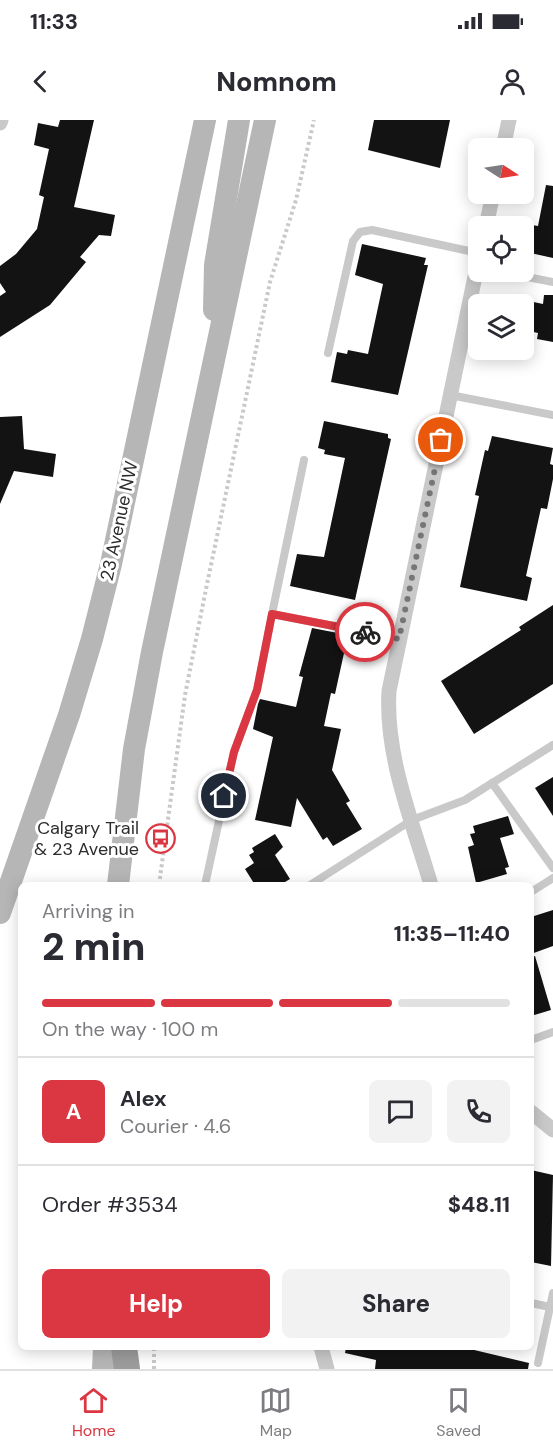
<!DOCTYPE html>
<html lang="en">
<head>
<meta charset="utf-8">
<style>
  :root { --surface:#fff; --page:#f2f2f3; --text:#2b2b33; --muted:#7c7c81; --line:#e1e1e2; --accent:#da3742 }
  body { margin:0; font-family:"DM Sans",sans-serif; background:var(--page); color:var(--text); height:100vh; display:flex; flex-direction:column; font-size:22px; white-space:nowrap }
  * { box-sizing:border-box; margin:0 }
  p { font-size:20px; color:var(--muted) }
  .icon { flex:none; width:33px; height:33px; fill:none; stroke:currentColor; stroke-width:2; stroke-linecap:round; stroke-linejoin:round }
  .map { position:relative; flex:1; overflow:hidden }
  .drawer { position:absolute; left:18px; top:762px; width:516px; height:468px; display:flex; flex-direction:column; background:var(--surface); border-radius:9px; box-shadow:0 3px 15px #0003 }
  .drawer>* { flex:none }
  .needle { width:39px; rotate:102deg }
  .controls { position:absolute; left:468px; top:18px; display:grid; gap:12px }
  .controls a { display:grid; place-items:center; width:66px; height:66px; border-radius:9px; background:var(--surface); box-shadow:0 3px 15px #0003; font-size:30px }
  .pin { position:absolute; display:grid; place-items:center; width:51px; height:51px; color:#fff; margin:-26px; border:3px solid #fff; border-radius:50%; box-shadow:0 2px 6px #0007 }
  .courier { position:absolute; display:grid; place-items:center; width:60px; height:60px; margin:-30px; border:4px solid #da3742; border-radius:50%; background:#fff; color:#222; box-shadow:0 2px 8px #0007 }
  .summary em { font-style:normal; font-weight:800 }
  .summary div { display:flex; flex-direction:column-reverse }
  .summary { display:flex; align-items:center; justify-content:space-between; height:102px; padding:0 24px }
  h1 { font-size:39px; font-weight:800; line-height:45px }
  .bar { display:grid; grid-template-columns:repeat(4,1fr); gap:9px 6px; align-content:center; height:72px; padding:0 24px }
  .bar i { height:8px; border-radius:4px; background:var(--line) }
  .bar .current { background:var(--accent) }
  .bar p { grid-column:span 4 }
  .line { display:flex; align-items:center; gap:15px; padding:0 24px; border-top:2px solid var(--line) }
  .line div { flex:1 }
  .round { display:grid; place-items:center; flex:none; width:63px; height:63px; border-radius:9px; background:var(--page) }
  .primary-button { display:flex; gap:12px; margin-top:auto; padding:12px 24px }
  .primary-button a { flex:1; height:69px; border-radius:9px; background:var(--accent); color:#fff; font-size:24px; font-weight:800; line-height:69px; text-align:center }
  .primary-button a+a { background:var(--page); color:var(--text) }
  .status { display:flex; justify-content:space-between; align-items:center; height:42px; padding:0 30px; background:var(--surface); direction:ltr }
  .status svg { height:16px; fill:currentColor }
  header { display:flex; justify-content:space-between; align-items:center; height:78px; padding:0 24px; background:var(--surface); font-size:27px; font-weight:800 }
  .tab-bar { display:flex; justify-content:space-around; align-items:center; height:84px; border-top:2px solid var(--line); background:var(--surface); font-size:16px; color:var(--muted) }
  .tab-bar a { display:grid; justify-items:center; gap:3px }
  .tab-bar .current { color:var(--accent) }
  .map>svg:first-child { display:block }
</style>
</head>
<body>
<div class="status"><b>11:33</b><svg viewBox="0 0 49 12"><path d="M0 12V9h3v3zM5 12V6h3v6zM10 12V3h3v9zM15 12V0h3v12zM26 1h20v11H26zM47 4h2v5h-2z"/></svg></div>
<header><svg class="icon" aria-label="back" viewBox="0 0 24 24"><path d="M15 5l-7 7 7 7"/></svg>Nomnom<svg class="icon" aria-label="person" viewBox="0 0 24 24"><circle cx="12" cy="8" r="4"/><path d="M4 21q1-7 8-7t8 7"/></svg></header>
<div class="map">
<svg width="553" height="1249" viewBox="0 0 553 1249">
  <rect width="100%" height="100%" fill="#fff"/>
  <g fill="#131313">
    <polygon points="60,0 94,0 74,87 115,95 111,116 99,115 80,137 86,142 50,185 0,217 0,176 6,172 0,163 0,146 16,134 37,109 44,77 39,75 49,29 34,25 38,3 58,7"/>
    <polygon points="374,0 450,0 440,48 368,30"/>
    <polygon points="546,65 553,66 553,138 526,132 532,105 538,106"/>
    <polygon points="362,124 426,138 424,145 428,145 398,275 331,262 337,232 347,234 348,230 368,234 383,164 355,155"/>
    <polygon points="544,175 553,175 553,222 537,219 538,213 524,210 524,180 543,184"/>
    <polygon points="22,296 24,329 56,334 53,357 14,351 0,384 0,297"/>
    <polygon points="324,301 388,314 388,318 391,319 355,480 290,466 297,434 324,437 345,338 324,334 325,330 318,328"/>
    <polygon points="492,316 553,328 550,344 553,345 553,359 547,389 541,388 526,456 532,458 527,481 460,467 479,376 475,375 485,330 488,331"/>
    <polygon points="553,485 553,564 474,614 441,561 521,510 519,507"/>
    <polygon points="312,508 348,515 335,574 331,573 324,606 341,609 332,650 350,681 346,683 362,709 333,726 327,717 323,720 297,678 291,707 255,700 273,617 253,609 258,584 260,579 296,587 303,557 299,556"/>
    <polygon points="553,657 553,696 535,668"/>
    <polygon points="508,696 514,714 500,718 509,747 505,748 507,754 476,763 468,727 474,725 470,714 475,713 473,706"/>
    <polygon points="275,714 283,727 275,735 290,759 280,765 255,765 245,749 254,743 249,735 254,732 252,728"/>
    <polygon points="553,790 553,826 531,834 531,797"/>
    <polygon points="535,836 551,890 531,896 531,837"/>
    <polygon points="531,1050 553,1055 551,1146 531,1142"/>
    <polygon points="346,1227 471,1227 470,1229 529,1243 528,1249 375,1249 376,1240 345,1233"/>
  </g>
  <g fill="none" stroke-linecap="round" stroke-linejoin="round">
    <g stroke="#c9c9c9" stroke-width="4" stroke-dasharray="3 3" stroke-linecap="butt">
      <polyline points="159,765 185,575 206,469 270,162 296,80 314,0"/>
      <polyline points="154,1249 154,1227"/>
    </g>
    <g stroke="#c9c9c9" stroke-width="8">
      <polyline points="502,152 553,162"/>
      <polyline points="328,233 353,121 360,112 372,110 478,133"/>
      <polyline points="450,275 553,295"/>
      <polyline points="272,494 304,340"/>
      <polyline points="492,663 553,748"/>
      <polyline points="205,765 234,632 257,570 272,494 399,519"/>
      <polyline points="310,765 412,700 465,680 553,625"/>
      <polyline points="531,772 553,758"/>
      <polyline points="531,920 553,912"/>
      <polyline points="531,1183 550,1187 553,1173"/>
      <polyline points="538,1243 550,1187"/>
    </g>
    <g stroke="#c9c9c9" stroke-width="15">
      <polyline points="0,3 1,0"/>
      <polyline points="503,28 509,0"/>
      <polyline points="486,106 493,74"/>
      <path d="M431,765c-18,-62 -46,-128 -42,-194l89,-429"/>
      <polyline points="531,992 553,1010"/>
      <polyline points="321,1227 327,1249"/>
    </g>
    <g stroke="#b6b6b6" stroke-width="22">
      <polyline points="214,190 215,145 239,0"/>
      <polyline points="118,765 134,629 152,532 265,0"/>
      <polyline points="0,793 69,595 92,519 111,444 205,0"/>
      <polyline points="103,1249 104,1227"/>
    </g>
    <polyline stroke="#9c9c9c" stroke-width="26" points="124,1227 127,1249"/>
  </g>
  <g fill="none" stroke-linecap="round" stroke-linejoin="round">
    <polyline stroke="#767676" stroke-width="6" stroke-dasharray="0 10.8" points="365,512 399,519 441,320"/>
    <polyline stroke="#da3742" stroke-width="8" points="224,676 234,632 257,570 272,494 365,512"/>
  </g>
  <defs>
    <symbol id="bus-ring" viewBox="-11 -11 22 22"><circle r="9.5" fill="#fff" stroke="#da3742" stroke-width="1.5"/><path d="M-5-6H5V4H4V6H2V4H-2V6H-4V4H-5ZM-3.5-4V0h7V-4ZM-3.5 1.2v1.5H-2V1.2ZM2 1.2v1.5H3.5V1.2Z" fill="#da3742"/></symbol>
  </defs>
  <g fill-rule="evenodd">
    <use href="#bus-ring" x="144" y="702" width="33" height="33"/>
  </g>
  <g text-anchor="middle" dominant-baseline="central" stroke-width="6" stroke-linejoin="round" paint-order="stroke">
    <g font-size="18" fill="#2c2c2c" stroke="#fff">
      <text transform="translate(119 401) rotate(-78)">23 Avenue NW</text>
    </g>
    <g font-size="18" fill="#2c2c2c" stroke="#fff" text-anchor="end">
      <text x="139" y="708">Calgary Trail<tspan x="139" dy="21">&amp; 23 Avenue</tspan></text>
    </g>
  </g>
</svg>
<div class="controls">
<a><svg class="needle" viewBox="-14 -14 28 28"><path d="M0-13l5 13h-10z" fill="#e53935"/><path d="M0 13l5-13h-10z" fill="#7c7c81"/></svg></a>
<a><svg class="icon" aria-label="locate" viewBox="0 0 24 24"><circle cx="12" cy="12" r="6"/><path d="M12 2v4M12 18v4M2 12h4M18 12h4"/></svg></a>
<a><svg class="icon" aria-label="layers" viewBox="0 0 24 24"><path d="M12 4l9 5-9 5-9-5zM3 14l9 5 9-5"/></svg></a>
</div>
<div class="pin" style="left:441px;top:320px;background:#ea580c"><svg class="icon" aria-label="bag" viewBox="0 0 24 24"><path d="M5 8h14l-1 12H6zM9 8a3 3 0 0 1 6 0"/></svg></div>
<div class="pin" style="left:224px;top:676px;background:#1f2937"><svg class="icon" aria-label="home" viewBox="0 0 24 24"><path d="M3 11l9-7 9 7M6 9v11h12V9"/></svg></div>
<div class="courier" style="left:365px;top:512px"><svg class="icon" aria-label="bike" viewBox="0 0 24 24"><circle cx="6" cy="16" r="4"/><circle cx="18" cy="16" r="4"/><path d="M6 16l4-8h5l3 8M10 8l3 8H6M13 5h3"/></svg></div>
<section class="drawer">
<div class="summary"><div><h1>2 min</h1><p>Arriving in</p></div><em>11:35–11:40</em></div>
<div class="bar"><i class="current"></i><i class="current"></i><i class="current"></i><i></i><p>On the way · 100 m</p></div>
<div class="line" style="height:108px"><b class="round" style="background:var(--accent);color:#fff">A</b><div><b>Alex</b><p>Courier · 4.6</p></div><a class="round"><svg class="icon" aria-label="chat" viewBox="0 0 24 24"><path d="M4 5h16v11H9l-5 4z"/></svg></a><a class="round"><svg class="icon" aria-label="phone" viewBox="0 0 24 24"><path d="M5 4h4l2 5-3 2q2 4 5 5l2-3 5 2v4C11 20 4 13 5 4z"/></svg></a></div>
<div class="line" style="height:78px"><div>Order #3534</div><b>$48.11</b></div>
<div class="primary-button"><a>Help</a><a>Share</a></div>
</section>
</div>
<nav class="tab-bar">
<a class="current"><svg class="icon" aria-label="home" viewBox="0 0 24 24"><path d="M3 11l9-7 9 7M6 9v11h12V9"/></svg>Home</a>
<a><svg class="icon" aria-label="map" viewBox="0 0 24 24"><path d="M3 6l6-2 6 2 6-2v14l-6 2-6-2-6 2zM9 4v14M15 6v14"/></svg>Map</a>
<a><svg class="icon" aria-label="saved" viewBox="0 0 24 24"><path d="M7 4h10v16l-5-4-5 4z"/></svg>Saved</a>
</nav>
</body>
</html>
